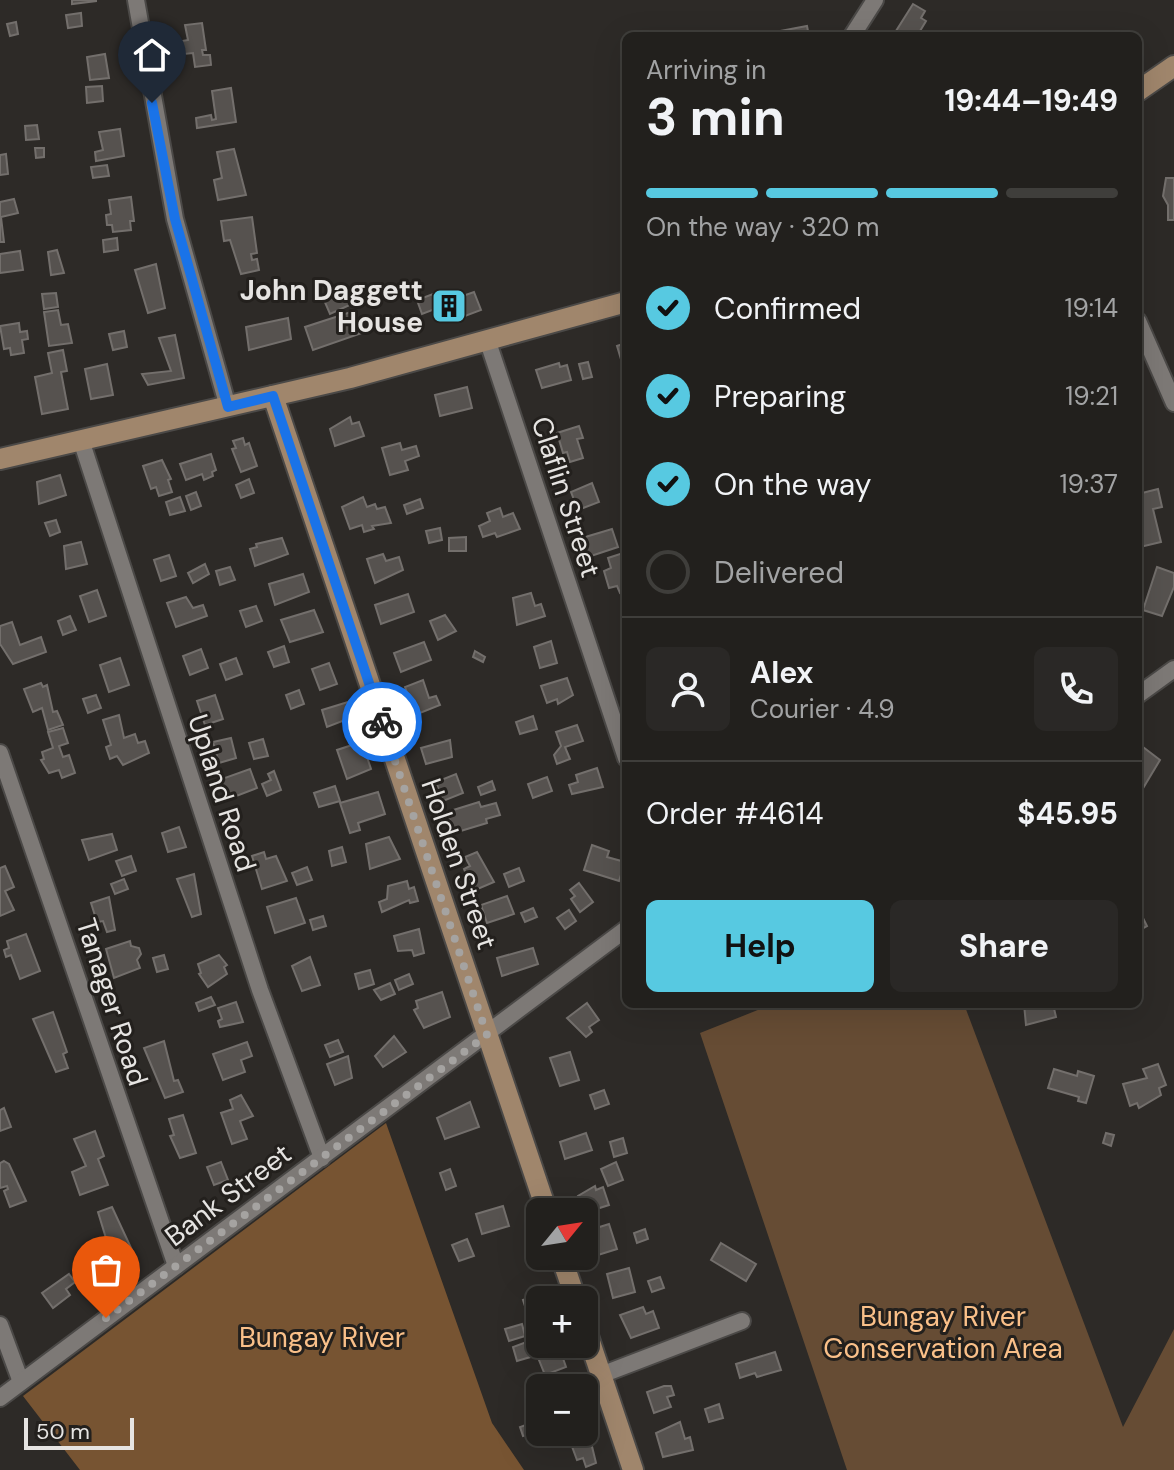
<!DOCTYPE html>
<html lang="en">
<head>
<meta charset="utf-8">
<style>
  :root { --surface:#22201d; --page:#2a2826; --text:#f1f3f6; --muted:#a2a3a4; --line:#3f3e3b; --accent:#57c9e1 }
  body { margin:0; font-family:"DM Sans",sans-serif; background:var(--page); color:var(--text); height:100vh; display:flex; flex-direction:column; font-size:30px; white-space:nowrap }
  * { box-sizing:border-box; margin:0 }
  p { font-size:26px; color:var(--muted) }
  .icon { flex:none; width:44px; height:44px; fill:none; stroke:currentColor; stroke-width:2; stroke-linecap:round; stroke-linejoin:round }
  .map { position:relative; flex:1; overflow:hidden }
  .drawer { position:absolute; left:622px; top:32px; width:520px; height:976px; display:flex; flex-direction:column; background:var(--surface); border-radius:12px; box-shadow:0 8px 32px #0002,0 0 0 2px var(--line) }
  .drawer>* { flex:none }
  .needle { width:52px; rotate:60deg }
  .buttons { position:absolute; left:526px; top:1198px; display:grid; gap:16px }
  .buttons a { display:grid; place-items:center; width:72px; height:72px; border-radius:12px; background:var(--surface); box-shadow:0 8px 32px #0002,0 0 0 2px var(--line); font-size:40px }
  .scale { position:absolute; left:24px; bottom:20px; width:110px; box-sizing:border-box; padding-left:8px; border:4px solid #e6e4e2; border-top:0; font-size:22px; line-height:28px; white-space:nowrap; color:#e6e4e2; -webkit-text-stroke:6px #23201d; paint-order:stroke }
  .pin { position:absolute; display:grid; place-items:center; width:68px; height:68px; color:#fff; margin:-82px -34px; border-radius:50% 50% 50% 0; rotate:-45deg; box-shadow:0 0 8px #0007 }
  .pin .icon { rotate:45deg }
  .courier { position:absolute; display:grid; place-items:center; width:80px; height:80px; margin:-40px; border:6px solid #1a73e8; border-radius:50%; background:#fff; color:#222; box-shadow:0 2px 10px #0007 }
  .overview em { font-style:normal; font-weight:700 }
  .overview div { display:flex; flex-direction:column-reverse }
  .overview { display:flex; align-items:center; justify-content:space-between; height:136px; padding:0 24px }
  h1 { font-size:52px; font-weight:700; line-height:60px }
  .bar { display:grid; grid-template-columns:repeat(4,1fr); gap:12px 8px; align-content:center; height:96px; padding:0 24px }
  .bar i { height:10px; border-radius:6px; background:var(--line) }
  .bar .active { background:var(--accent) }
  .bar p { grid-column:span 4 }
  .line { display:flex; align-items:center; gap:20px; padding:0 24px; border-top:2px solid var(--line) }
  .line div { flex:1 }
  .round { display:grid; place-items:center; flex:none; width:84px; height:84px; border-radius:12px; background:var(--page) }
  ol { padding:0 24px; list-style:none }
  li { display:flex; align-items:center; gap:24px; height:88px }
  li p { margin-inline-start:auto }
  li .icon { padding:8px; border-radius:50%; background:var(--accent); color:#111; stroke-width:4 }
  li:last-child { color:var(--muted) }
  li i { width:44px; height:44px; border:4px solid var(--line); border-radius:50% }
  .action { display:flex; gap:16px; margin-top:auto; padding:16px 24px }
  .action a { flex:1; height:92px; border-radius:12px; background:var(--accent); color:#111; font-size:32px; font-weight:700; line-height:92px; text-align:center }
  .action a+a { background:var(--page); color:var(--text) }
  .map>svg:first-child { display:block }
</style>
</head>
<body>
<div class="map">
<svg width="1174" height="1470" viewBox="0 0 1174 1470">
  <rect width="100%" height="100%" fill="#2d2a27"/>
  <polygon fill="#664c34" points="773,1004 964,1004 1123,1427 1174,1329 1174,1470 847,1470 700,1033"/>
  <polygon fill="#775432" points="386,1123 492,1423 524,1470 80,1470 23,1396"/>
  <g fill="#56524f" stroke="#736f6c" stroke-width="2">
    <polygon points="72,0 96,0 96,1 72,4"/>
    <polygon points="913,4 925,11 921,18 926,21 917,36 904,36 896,31"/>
    <polygon points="81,13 82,26 68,28 66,15"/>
    <polygon points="16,22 18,34 10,36 7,24"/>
    <polygon points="202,23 206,50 202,50 203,55 210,55 211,65 195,67 193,53 184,54 182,41 188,40 185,25"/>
    <polygon points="807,26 809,36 781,36 780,31"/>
    <polygon points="105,54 109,78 90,80 87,57"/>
    <polygon points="102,86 103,101 87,103 86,87"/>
    <polygon points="231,88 236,122 197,128 196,118 211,115 212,120 216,119 212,91"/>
    <polygon points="37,125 39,139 26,140 25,126"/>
    <polygon points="120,129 124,156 96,161 95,152 103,150 99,132"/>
    <polygon points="35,148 44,148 44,157 36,158"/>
    <polygon points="234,149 246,195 218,200 214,180 222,178 217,152"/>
    <polygon points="6,154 8,174 0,175 0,155"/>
    <polygon points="107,165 109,176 93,178 91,167"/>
    <polygon points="1166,178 1174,178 1174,220 1168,220 1168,205 1163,196"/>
    <polygon points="131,197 134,221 130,221 131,230 113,232 112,225 107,225 106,215 111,214 109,200"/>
    <polygon points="14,199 18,213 1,217 4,242 0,242 0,202"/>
    <polygon points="252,217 257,253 251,254 252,260 257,259 259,270 241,274 230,240 224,241 221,221"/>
    <polygon points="117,238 118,250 104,252 103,240"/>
    <polygon points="57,250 64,273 51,275 48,252"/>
    <polygon points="20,251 23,270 0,273 0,254"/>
    <polygon points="156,264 165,308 148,313 135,270"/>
    <polygon points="346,290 352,304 330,314 324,300"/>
    <polygon points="474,292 481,310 457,319 454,311 443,315 440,307 422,314 417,300 433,294 437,305"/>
    <polygon points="56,293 58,307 44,309 42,294"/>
    <polygon points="58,310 61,325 68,324 72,343 49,346 44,312"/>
    <polygon points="354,311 362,333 313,350 305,327"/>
    <polygon points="288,318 291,339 249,350 246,327"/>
    <polygon points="19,323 20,332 27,331 28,339 22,340 24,353 11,355 10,348 4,349 0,326"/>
    <polygon points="124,331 127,347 113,350 109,334"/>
    <polygon points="175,335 184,378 148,385 142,374 171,371 159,338"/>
    <polygon points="626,343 626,365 623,366 617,346"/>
    <polygon points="63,350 67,371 61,372 68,409 42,414 35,377 52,373 48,353"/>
    <polygon points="588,362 592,377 583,379 579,364"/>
    <polygon points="559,363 560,367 567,365 571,380 542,388 536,370"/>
    <polygon points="107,364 113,395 91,399 85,369"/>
    <polygon points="467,387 472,408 440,416 435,395"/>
    <polygon points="350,417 352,424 359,422 364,436 335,446 330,429"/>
    <polygon points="579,426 583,438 577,439 583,458 570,462 567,452 563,453 557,433"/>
    <polygon points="243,438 245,445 249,443 257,466 241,472 232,449 236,448 233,441"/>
    <polygon points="400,443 402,450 416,446 419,456 405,461 408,470 390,475 382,448"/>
    <polygon points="211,454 216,470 212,472 213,476 204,480 202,474 186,480 180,464"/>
    <polygon points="162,460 171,479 168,480 172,492 159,496 156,487 151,489 143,466"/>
    <polygon points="60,475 66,495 39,504 37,482"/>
    <polygon points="249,479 254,493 241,498 236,485"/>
    <polygon points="592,483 599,502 578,510 571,492"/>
    <polygon points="1158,489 1162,507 1153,509 1161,542 1140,547 1138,494"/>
    <polygon points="196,492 201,506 191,510 186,496"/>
    <polygon points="180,497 185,511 170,515 166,502"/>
    <polygon points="363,497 367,507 375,504 377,509 385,507 391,523 372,526 374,529 364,532 362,525 350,529 342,507"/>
    <polygon points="420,499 423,508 407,514 404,505"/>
    <polygon points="500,508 503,517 513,513 520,529 497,537 495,533 483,537 479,526 490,521 487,513"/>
    <polygon points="56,520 60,532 50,536 45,523"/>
    <polygon points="440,528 442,540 429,543 426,531"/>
    <polygon points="612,529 618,547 588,557 582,538"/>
    <polygon points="466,537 466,551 449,551 449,538"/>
    <polygon points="282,538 288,554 255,566 250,549 257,547 256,544"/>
    <polygon points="81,542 87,564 66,569 64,546"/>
    <polygon points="623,553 626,591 620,593 617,586 609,588 604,571 611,568 608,558"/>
    <polygon points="383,554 386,561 399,557 403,570 375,583 367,559"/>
    <polygon points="169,555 176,576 161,581 154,560"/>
    <polygon points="205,564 209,574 193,583 188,573"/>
    <polygon points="230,567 235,580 220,585 216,571"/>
    <polygon points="1157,567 1174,573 1174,587 1162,616 1143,610"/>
    <polygon points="303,574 309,592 275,605 269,584"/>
    <polygon points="97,590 106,616 89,622 80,596"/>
    <polygon points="531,593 535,606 541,604 545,616 517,625 513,598"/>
    <polygon points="408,594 414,612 381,624 375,605"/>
    <polygon points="186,597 193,608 203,605 207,616 176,627 167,603"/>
    <polygon points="256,606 262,621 246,627 240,611"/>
    <polygon points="314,610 323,632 290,642 281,620"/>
    <polygon points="445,615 456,631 438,640 430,621"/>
    <polygon points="70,616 76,630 63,635 58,621"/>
    <polygon points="12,622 20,645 41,637 46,652 13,664 0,644 0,626"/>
    <polygon points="551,641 557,663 540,668 534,647"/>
    <polygon points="424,642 431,660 401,672 394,653"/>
    <polygon points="284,646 289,662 274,667 268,652"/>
    <polygon points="201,649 208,668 190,675 183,656"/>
    <polygon points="475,651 485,657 483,662 473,657"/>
    <polygon points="120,658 129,685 109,692 100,665"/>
    <polygon points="236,658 242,674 226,680 220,664"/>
    <polygon points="329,663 337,684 320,690 312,669"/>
    <polygon points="567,678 573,695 558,704 557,699 547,703 541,686"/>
    <polygon points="423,680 429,698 436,696 440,705 415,715 405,687"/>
    <polygon points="41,683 43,687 47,685 53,712 57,711 63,725 48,730 42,708 33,712 24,689"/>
    <polygon points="299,690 304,704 291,709 286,695"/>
    <polygon points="96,695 101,708 88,713 83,699"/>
    <polygon points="215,695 223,719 205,725 197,701"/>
    <polygon points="348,702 353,717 327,727 322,710"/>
    <polygon points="119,715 124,738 135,734 138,743 145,741 149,753 123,765 117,756 110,759 106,747 111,745 103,720"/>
    <polygon points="533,716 537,729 520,734 516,722"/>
    <polygon points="577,725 583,741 565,747 570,759 557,764 554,755 561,746 556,732"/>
    <polygon points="63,728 68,743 59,746 63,757 69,755 75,773 62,778 59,770 49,773 41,760 44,759 42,752 53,748 48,732"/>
    <polygon points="231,738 236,758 219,763 213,742"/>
    <polygon points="263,739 268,756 254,759 249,743"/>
    <polygon points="450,740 452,757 426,764 421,748"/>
    <polygon points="358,743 360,750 364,748 371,769 347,779 337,750"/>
    <polygon points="1143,747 1160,760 1139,795 1138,755"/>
    <polygon points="597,768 603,787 572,794 569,785 578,782 576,775"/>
    <polygon points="250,769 257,788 226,800 219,780"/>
    <polygon points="274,771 281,790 267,796 262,784 271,780 268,774"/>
    <polygon points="456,774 463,793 443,801 436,782"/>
    <polygon points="547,777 552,791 533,798 528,784"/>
    <polygon points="492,781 495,790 481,795 478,787"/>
    <polygon points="335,786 340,801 319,807 314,793"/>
    <polygon points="378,792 385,814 358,823 360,830 350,833 340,803"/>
    <polygon points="479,802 481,807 496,803 500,815 486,819 487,823 454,833 447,812"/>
    <polygon points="179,827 186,847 168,852 162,833"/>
    <polygon points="112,834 117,850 89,860 82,840"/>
    <polygon points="389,837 400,859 370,869 366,844"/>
    <polygon points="592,845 609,851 607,857 625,862 619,881 584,870"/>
    <polygon points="342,847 346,862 332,866 329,851"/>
    <polygon points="264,852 266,859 276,856 287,881 262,889 252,856"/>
    <polygon points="477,852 494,882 473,891 464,869 470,866 465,857"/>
    <polygon points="131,856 136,871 122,876 116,861"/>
    <polygon points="5,866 14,887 5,891 14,910 0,916 0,868"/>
    <polygon points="307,867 312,880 297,885 292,873"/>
    <polygon points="519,868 524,881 509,887 504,874"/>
    <polygon points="194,874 201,914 192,917 177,879"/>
    <polygon points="124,879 128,889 115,894 111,884"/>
    <polygon points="407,881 409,889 414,887 418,901 410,903 409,900 382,912 379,902 387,899 388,886"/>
    <polygon points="579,883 593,902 580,912 571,899 575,896 570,890"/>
    <polygon points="507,896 514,914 487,923 481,905"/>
    <polygon points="109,897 115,930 107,932 103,921 97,922 91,903"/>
    <polygon points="296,898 305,923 275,933 267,907"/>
    <polygon points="533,908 537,917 525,922 521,913"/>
    <polygon points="1138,908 1147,926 1138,931"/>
    <polygon points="569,910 576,921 565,929 557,918"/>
    <polygon points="323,916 326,926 313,930 310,920"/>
    <polygon points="419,929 424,953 414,956 412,950 398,951 394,936"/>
    <polygon points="26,934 40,971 20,979 11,955 6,957 4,950 9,948 7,941"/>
    <polygon points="130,941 131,946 139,948 141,954 137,960 140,968 114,978 106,949"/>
    <polygon points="533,948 538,964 502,976 497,958"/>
    <polygon points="164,955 168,969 157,972 153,958"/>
    <polygon points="219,955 227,965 224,967 227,974 208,987 199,974 201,973 198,964"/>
    <polygon points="310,957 320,985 302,991 292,966"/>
    <polygon points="370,970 374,984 359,989 355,974"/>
    <polygon points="409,974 413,984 399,990 395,980"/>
    <polygon points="390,983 395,994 381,1000 374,990"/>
    <polygon points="442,992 450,1017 424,1028 414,1010 418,1008 416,1001"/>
    <polygon points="211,997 215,1005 199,1011 196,1003"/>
    <polygon points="236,1002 243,1022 220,1027 218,1021 222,1019 218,1008"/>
    <polygon points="587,1003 599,1020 589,1027 592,1032 586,1037 567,1018"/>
    <polygon points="1024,1004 1053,1004 1056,1017 1026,1025"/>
    <polygon points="53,1012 67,1052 63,1054 68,1068 56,1072 33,1019"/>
    <polygon points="394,1036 406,1052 383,1067 375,1056"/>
    <polygon points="338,1040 343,1052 330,1057 325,1045"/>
    <polygon points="164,1041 174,1081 178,1080 183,1092 165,1098 144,1048"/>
    <polygon points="247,1042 252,1056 241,1060 245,1072 223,1080 213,1054"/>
    <polygon points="570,1052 579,1080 560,1086 550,1058"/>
    <polygon points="348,1056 352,1078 335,1085 327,1064"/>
    <polygon points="1158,1064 1166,1085 1159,1088 1161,1095 1139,1108 1137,1103 1130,1106 1123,1084 1147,1078 1143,1069"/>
    <polygon points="1054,1069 1077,1076 1078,1071 1094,1076 1086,1103 1078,1101 1079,1097 1048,1088"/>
    <polygon points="604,1090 609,1104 595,1109 590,1095"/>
    <polygon points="241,1095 253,1116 240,1121 247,1139 232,1144 221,1113 233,1109 230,1100"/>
    <polygon points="470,1102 479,1127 445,1139 437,1118"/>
    <polygon points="4,1108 11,1127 0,1131 0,1110"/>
    <polygon points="183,1115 196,1153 180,1158 170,1136 174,1135 169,1119"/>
    <polygon points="95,1131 104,1156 98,1159 108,1185 80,1195 72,1172 86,1166 74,1139"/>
    <polygon points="586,1133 592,1150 565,1159 560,1142"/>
    <polygon points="1106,1133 1114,1135 1111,1146 1103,1143"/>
    <polygon points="623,1138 627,1153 614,1157 610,1142"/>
    <polygon points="4,1161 9,1164 26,1201 10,1207 4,1191 8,1189 7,1186 0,1188 0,1163"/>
    <polygon points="221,1162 228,1180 214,1185 207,1167"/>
    <polygon points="616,1162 623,1180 608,1186 601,1169"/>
    <polygon points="450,1169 456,1186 446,1190 440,1173"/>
    <polygon points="595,1186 596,1190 603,1187 609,1205 584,1213 578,1196"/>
    <polygon points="503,1206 509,1226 482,1234 476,1214"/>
    <polygon points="112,1207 132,1250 112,1258 98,1212"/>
    <polygon points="609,1224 617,1249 598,1255 590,1230"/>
    <polygon points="645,1229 648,1239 637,1243 634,1233"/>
    <polygon points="467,1239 474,1256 459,1261 452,1245"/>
    <polygon points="721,1243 756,1264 746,1281 711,1260"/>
    <polygon points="629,1268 635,1292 613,1298 607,1274"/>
    <polygon points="69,1274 75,1282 66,1289 70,1295 53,1308 42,1293"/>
    <polygon points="660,1277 664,1288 652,1292 648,1281"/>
    <polygon points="543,1294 540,1318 530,1322 523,1300"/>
    <polygon points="643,1307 646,1314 653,1311 659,1328 631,1338 620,1315"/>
    <polygon points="522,1324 525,1336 509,1341 505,1329"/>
    <polygon points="529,1341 534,1356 517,1361 513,1347"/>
    <polygon points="559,1347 566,1367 545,1375 537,1355"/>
    <polygon points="775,1352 781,1370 757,1377 755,1373 740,1378 736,1364"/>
    <polygon points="664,1386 671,1386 674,1395 667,1397 671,1407 654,1413 647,1392"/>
    <polygon points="719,1404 723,1418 709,1422 705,1409"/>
    <polygon points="534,1422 537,1432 523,1436 520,1427"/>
    <polygon points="680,1422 685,1439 690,1437 693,1450 663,1457 656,1433"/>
    <polygon points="589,1434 596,1463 586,1467 583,1458 577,1460 570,1441"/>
  </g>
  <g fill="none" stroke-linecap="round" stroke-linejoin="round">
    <defs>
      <g id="street">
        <polyline points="136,0 175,219 228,407"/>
        <polyline points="852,36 875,0"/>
        <polyline points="1138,321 1174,403"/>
        <polyline points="488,342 626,758"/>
        <polyline points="82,443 260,990 322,1158"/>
        <polyline points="1138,695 1174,669"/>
        <polyline points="0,753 176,1266"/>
        <polyline points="0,1325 21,1382"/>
        <polyline points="601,1375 742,1321"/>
        <polyline points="0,1398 626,929"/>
      </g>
      <g id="secondary">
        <polyline points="1138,91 1174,66"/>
        <polyline points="273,396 547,1212"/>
        <polyline points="0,459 350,378 626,302"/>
        <polyline points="561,1256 576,1300"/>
        <polyline points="584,1324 633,1470"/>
      </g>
    </defs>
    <use href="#street" stroke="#4b4947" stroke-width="20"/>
    <use href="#secondary" stroke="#4b4947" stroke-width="24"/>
    <use href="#street" stroke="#7d7976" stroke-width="16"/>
    <use href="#secondary" stroke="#a0866c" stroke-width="20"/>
  </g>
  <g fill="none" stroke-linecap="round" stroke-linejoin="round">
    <polyline stroke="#a5a3a1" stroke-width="8" stroke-dasharray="0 14.4" points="106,1318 487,1035 382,722"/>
    <polyline stroke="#1a73e8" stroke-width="10" points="152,103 175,219 228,407 273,396 382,722"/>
  </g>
  <defs>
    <symbol id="building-square" viewBox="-11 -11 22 22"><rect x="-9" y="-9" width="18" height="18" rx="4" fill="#57c9e1" stroke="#23201d"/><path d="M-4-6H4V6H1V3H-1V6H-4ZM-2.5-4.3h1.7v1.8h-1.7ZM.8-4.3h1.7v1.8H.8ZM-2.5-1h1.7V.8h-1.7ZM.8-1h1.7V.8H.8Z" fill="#111"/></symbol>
  </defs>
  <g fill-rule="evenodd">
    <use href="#building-square" x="429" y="286" width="40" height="40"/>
  </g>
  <g text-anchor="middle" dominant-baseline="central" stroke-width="6" stroke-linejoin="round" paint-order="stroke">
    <g font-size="28" font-weight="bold" fill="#e6e4e2" stroke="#23201d" text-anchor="end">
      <text x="423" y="290">John Daggett<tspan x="423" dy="32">House</tspan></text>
    </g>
    <g font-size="28" fill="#e6e4e2" stroke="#23201d">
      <text transform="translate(566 497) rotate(72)">Claflin Street</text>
      <text transform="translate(222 793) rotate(72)">Upland Road</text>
      <text transform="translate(459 864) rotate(71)">Holden Street</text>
      <text transform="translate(112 1002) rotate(72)">Tanager Road</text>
      <text transform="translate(228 1195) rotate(-37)">Bank Street</text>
    </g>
    <g font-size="28" fill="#fac089" stroke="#23201d">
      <text x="943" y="1316">Bungay River<tspan x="943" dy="32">Conservation Area</tspan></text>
      <text x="322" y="1337">Bungay River</text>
    </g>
  </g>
</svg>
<div class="buttons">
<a><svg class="needle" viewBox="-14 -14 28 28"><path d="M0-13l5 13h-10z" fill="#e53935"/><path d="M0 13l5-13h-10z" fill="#a2a3a4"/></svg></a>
<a>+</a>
<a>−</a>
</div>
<div class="scale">50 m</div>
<div class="pin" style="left:106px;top:1318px;background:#ea580c"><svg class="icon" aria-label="bag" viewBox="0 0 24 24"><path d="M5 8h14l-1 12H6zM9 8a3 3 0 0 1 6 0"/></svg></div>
<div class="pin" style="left:152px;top:103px;background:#1f2937"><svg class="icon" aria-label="home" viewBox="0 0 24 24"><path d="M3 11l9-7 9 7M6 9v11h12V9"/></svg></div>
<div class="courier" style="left:382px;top:722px"><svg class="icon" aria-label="bike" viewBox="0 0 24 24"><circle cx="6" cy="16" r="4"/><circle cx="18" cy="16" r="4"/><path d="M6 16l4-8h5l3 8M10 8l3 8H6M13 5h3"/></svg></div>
<section class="drawer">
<div class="overview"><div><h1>3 min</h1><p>Arriving in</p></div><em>19:44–19:49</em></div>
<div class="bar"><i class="active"></i><i class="active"></i><i class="active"></i><i></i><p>On the way · 320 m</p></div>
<ol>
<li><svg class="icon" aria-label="check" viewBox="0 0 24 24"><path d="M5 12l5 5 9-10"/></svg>Confirmed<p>19:14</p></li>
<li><svg class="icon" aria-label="check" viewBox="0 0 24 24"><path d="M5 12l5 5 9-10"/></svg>Preparing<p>19:21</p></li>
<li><svg class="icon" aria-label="check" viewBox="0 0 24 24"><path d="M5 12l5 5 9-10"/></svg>On the way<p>19:37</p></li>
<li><i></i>Delivered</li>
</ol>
<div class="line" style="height:144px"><a class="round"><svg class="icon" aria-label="person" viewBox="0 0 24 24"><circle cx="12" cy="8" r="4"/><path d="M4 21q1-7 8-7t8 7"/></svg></a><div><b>Alex</b><p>Courier · 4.9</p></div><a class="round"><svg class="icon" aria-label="phone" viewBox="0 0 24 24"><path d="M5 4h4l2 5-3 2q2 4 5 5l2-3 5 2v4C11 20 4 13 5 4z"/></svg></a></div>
<div class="line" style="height:104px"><div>Order #4614</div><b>$45.95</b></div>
<div class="action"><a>Help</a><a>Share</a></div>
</section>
</div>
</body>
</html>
